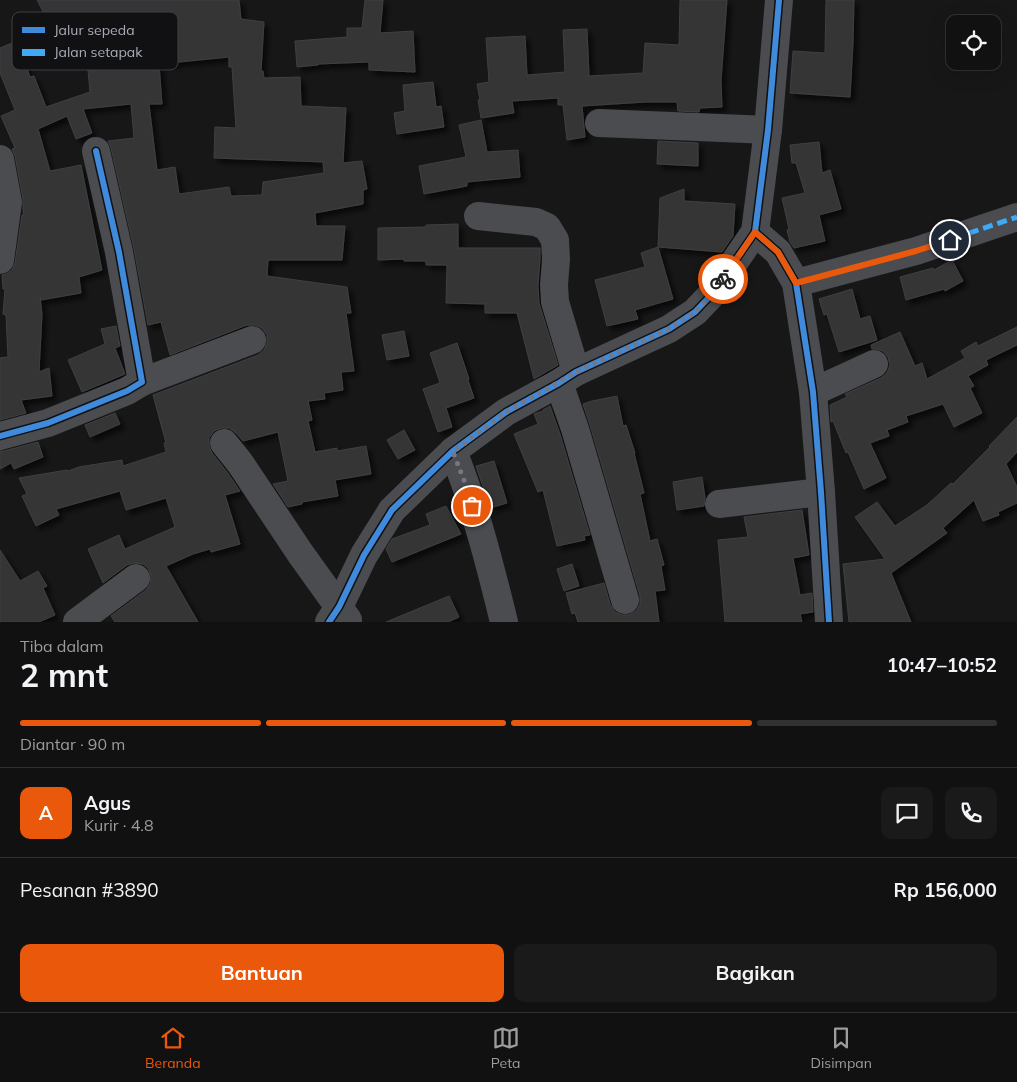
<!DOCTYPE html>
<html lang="id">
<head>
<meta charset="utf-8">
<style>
  :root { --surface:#111; --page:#1a1a1a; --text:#f1f3f6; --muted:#9c9d9f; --line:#303131; --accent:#ea580c }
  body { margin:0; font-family:Mulish,sans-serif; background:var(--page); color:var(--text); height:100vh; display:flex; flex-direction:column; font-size:19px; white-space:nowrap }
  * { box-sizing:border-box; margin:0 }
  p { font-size:16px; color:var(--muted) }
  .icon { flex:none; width:28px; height:28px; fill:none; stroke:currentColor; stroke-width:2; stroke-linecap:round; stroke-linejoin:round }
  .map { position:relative; height:622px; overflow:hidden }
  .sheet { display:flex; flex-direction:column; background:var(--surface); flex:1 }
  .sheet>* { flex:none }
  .tools { position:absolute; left:946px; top:15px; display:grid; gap:10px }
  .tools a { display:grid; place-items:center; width:55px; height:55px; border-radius:10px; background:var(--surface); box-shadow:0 5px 20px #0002,0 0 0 1px var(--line); font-size:25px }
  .pin { position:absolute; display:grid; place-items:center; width:42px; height:42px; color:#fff; margin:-21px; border:2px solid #fff; border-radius:50%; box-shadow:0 1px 5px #0007 }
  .courier { position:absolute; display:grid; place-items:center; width:50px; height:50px; margin:-25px; border:4px solid #ea580c; border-radius:50%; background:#fff; color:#222; box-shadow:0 1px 6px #0007 }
  .summary em { font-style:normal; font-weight:700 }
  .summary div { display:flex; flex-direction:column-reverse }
  .summary { display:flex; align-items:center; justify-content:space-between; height:85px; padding:0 20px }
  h1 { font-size:32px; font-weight:700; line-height:38px }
  .bar { display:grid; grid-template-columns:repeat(4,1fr); gap:8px 5px; align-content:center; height:60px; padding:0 20px }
  .bar i { height:6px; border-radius:4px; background:var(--line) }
  .bar .current { background:var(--accent) }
  .bar p { grid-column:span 4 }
  .line { display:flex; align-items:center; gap:12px; padding:0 20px; border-top:1px solid var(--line) }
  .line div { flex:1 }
  .round { display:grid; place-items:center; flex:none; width:52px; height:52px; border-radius:10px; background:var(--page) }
  .button { display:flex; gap:10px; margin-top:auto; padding:10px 20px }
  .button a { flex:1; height:58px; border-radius:10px; background:var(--accent); color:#fff; font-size:20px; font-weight:700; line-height:58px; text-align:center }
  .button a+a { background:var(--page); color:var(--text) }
  .dock { display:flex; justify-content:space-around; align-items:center; height:70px; border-top:1px solid var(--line); background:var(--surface); font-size:14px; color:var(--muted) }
  .dock a { display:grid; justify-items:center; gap:2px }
  .dock .current { color:var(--accent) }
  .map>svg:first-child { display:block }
</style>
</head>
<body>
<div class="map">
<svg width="1017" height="622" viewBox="0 0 1017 622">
  <defs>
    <filter id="shadow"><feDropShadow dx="4.5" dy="4.5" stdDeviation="2.5" flood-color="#0009"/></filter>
  </defs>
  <rect width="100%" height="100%" fill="#171717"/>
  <g fill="#353536" stroke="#3f4043" fill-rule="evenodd" filter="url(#shadow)">
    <path d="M37,0h202l2,19 23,3 -3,49h2l1,7 36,-1 1,29 45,2 -3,55 19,-2 5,28 -4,1v14l-48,9 1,13h29l-3,34h-74l-1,16 80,11 4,26h-5l8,58 -13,1 2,18 -19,3 1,6 -17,2 4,19 -4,1 7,31 22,-4v3l29,-5 5,28 -36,6 3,16 -36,6v2l-14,3 -15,-23 15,-3 -10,-49 -35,9 -7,-8 -7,-5h-8l-7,3 -5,7v8l3,7 15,19 13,19 -15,4 15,49 -29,8 -1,-3 -17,5 -27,12 32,56h-83l-4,-6 35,-26 4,-6 1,-8 -3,-8 -5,-4 -9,-1 -7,2 -24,18 -15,-34 31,-14 6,14 50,-22 -9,-29 -40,12 -6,-19 -64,18 3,6 -23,11 -14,-30 5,-2 -8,-16 48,-8 1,1 11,-4 43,-7 1,6 43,-14 -2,-9h2l-13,-48 105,-40 6,-5 3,-7v-8l-5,-7 -7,-3h-8l-77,30 -9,-33 -13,3 -14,-76 -23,-101 -3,-7 26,-3 -3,-34 -48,5 9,24 -16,6 -9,-23 -29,13 12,42 31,-6 21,105 -23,7 2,16 -40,7 -1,-3 2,17 -3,58 10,-4 3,28 -31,4 5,13 -26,7v-62l8,-1 -2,-42 -3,-1 2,-25h-2l-1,-14 4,-1 6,-4 3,-7 7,-48h2l-1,-5v-11l-8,-43 -3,-7 3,-1 -14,-32 14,-6 -15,-37v-25l17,-7 13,36 4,-1 12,31 44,-15 -2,-22 -9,-25 -12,5 -11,-23 -4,2zM229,57v10h3l4,61 -21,-1 -1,31 109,4 1,11 -61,9 -1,13 -31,1 -2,-9 -50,7 -4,-27 -18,3 -8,-66h13l-3,-40z"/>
    <polygon points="365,0 383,0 380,33 413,31 415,72 369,70 369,62 318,64 318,65 297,67 295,41 347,37 347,28 362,28"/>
    <polygon points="680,0 727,0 721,80 722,107 700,108 699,112 678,111 677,102 646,102 582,106 585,137 567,140 563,105 558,105 558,98 512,101 514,113 481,118 478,100 480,100 477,84 489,82 486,38 525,36 527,75 565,72 563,30 587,29 589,76 643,73 645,43 679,45"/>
    <polygon points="826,0 854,0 853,43 850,97 790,93 793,51 825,53"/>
    <polygon points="433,82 436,107 441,106 444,127 397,134 394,113 405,111 403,85"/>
    <polygon points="481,120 487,152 518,150 520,177 467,182 467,186 424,194 419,166 466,157 459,125"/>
    <polygon points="658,141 698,143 698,166 657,164"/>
    <polygon points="819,142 822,173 830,170 841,209 819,215 825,241 794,248 790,242 787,230 789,229 782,198 805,193 796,163 792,163 790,145"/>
    <polygon points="684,189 684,201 735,204 733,236 722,252 658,247 660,198"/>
    <polygon points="458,224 458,248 540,248 540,259 538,286 539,303 558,365 534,379 517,313 485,313 485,304 446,303 447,265 426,265 426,261 404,261 404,259 378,260 378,228 426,227 426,225"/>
    <polygon points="658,247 673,299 635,310 638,319 607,326 595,280 645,267 641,253"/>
    <polygon points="952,260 963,281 945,291 944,289 906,300 900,277 933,268 934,270"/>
    <polygon points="852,289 860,319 870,316 877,340 839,352 827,314 824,315 819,299"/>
    <polygon points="116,326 120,346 115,348 125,374 82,392 68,360 105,344 101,329"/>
    <polygon points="1017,327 1017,345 986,360 988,365 968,376 974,386 970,388 982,413 954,427 943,404 906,416 908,422 887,430 889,436 870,443 886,478 864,489 848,452 846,453 833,421 831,422 830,405 847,397 845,394 881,378 887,373 890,365 888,357 883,351 876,349 872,349 871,345 900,332 915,366 922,363 927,379 965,358 961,351 976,342 978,346"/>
    <polygon points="404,331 409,356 387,360 382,335"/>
    <polygon points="457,343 469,379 468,380 474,398 446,408 452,427 438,432 423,389 440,383 430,353"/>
    <polygon points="617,396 623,426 626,425 635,453 634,453 644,493 640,494 650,541 657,539 664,565 661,566 665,590 655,591 659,622 578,622 575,613 572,614 566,593 604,583 610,604 615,612 622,615 629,615 636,611 640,604 640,596 590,425 583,404 592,401"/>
    <polygon points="550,406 560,434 590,535 584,536 585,540 557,546 543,490 538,492 514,434 538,424 534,414 543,411 543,410"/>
    <polygon points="115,413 120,424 90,437 85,425"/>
    <polygon points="1017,417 1017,452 1006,464 1017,487 1017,503 998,512 999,515 983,521 974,500 943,528 947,533 891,573 911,622 849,622 843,564 885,559 855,517 877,502 895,526 927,505 951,483 953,484 990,447 989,446"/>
    <polygon points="404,430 415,450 398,459 387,440"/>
    <polygon points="38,442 43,457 14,469 11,463 0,469 0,451 4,451"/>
    <polygon points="494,461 507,503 490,508 476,466"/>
    <polygon points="702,477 705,498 704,506 677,510 673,482"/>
    <polygon points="446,506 461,534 392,562 386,549 392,539 430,525 426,514"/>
    <polygon points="802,510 809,555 793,558 800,595 812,593 813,612 800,614 802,622 725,622 718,540 748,537 744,517"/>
    <polygon points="0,550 20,581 38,571 47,586 43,588 55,615 39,622 0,622"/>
    <polygon points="572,564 579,586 564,591 557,569"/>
    <polygon points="449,596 459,617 448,622 386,622"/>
  </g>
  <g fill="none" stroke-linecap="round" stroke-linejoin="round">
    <g stroke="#4b4c50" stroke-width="28">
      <polyline points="599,123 768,130"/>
      <polyline points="0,159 8,202 0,260"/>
      <polyline points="478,216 536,222 547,227 555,240 556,259 554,285 555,302 576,372"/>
      <polyline points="755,232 778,252 796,283 813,392 821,492 829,622"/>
      <polyline points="796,283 916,251 1017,217"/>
      <polyline points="142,382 252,340"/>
      <polyline points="559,383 575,429 625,600"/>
      <polyline points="813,392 874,364"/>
      <polyline points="0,436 48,423 127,391 142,382 119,252 96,151"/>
      <polyline points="224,443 240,463 300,553 348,620"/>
      <path d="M453,451c22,55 37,114 51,171"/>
      <polyline points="719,504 821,492"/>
      <polyline points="77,622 136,578"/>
      <polyline points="329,622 339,607 364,555 392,510 453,451 506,412 559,383 576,372 669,329 695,312 713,293 755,232 768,130 779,0"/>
    </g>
    <polyline stroke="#3fa9f5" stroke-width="5" stroke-dasharray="10 5" stroke-linecap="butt" points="796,283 916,251 1017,217"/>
    <defs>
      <g id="cycleway">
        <polyline points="755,232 778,252 796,283 813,392 821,492 829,622"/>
        <polyline points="0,436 48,423 127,391 142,382 119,252 96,151"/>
        <polyline points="329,622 339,607 364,555 392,510 453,451 506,412 559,383 576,372 669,329 695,312 713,293 755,232 768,130 779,0"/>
      </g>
    </defs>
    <use href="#cycleway" stroke="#111113" stroke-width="9"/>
    <use href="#cycleway" stroke="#408adc" stroke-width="6"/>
  </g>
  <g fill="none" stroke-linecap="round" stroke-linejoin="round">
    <polyline stroke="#757880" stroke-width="5" stroke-dasharray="0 9" points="472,506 467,488 453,452 506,412 559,382 576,372 669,329 695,312 713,293 723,279"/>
    <polyline stroke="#ea580c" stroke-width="6" points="723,279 755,232 778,252 796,283 916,251 950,240"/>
  </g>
  <rect x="12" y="12" width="166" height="58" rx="8" fill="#111113" stroke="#3e4045" stroke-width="1"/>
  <rect x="22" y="27" width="23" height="6" fill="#408adc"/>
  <rect x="22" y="49" width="23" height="7" fill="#3fa9f5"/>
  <g font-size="14" fill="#a8adb8">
    <text x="54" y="35">Jalur sepeda</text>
    <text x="54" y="57">Jalan setapak</text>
  </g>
</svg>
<div class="tools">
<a><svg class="icon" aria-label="locate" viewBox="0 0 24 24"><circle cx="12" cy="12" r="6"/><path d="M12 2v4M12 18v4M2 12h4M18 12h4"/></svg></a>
</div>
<div class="pin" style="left:472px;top:506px;background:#ea580c"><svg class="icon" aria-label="bag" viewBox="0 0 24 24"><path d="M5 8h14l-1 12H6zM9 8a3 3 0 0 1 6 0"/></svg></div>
<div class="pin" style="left:950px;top:240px;background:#1f2937"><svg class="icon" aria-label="home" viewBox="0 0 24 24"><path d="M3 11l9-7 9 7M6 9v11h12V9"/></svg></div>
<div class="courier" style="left:723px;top:279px"><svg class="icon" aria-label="bike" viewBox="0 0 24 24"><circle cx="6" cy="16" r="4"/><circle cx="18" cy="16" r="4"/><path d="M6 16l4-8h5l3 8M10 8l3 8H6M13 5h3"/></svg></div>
</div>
<section class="sheet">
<div class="summary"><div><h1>2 mnt</h1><p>Tiba dalam</p></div><em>10:47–10:52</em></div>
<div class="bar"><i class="current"></i><i class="current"></i><i class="current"></i><i></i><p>Diantar · 90 m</p></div>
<div class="line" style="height:90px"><b class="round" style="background:var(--accent);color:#fff">A</b><div><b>Agus</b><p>Kurir · 4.8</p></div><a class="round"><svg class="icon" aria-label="chat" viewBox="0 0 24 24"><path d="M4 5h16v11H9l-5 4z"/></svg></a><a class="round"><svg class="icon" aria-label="phone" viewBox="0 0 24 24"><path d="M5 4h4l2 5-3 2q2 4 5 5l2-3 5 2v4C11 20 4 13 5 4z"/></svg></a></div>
<div class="line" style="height:65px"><div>Pesanan #3890</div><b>Rp 156,000</b></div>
<div class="button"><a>Bantuan</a><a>Bagikan</a></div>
</section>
<nav class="dock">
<a class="current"><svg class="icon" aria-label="home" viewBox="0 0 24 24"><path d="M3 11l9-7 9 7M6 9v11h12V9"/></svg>Beranda</a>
<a><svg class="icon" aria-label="map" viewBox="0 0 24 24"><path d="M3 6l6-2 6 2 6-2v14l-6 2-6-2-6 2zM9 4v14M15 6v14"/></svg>Peta</a>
<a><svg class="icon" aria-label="saved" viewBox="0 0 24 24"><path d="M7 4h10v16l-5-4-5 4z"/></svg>Disimpan</a>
</nav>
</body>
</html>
